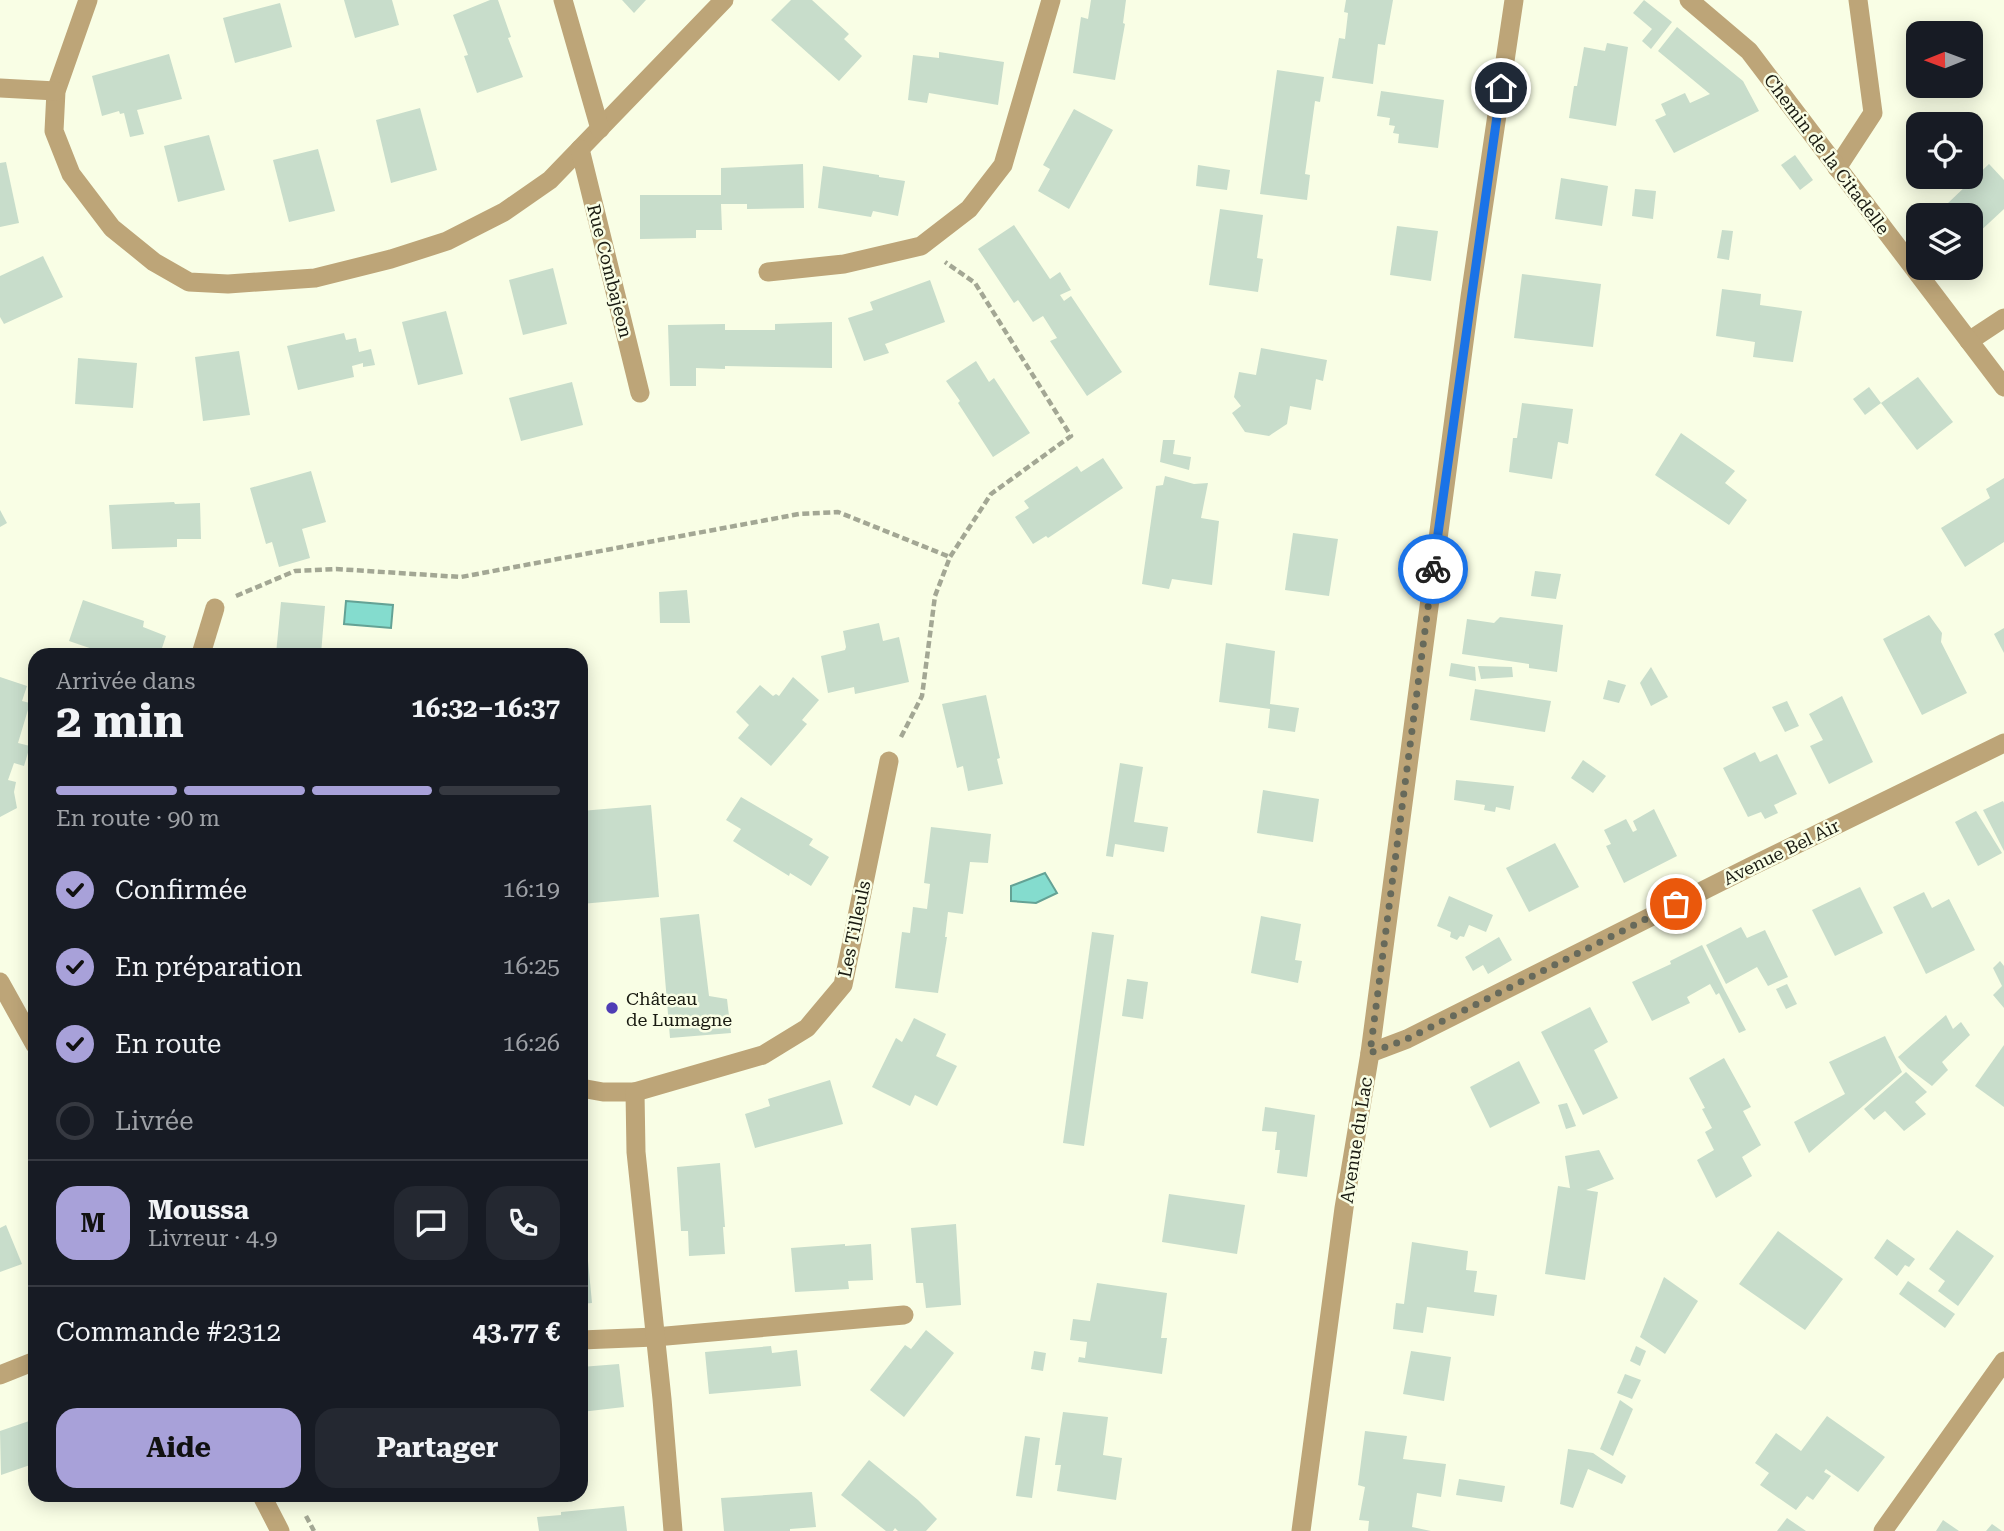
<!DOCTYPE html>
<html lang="fr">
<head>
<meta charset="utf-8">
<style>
  :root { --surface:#171b24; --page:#242831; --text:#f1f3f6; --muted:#9ea1a6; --line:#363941; --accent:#a8a1d9 }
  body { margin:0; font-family:"Roboto Serif",serif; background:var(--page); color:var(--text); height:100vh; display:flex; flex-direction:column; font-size:26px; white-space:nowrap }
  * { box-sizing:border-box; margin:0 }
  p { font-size:23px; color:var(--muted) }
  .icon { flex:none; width:38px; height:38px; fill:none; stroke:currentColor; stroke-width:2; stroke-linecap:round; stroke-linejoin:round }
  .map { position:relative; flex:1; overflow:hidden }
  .panel { position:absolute; left:28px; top:648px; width:560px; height:854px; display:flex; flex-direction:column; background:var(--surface); border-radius:21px; box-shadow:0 4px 18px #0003 }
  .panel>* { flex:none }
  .needle { width:46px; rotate:269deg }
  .controls { position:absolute; left:1906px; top:21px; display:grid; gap:14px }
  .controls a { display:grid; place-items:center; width:77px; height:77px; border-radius:14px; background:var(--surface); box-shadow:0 4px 18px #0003; font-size:35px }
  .pin { position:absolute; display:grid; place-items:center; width:60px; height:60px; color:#fff; margin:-30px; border:4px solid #fff; border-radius:50%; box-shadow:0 2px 7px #0007 }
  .courier { position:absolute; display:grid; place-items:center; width:70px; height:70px; margin:-35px; border:5px solid #1a73e8; border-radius:50%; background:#fff; color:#222; box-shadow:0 2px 9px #0007 }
  .head em { font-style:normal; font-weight:700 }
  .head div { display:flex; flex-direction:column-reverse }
  .head { display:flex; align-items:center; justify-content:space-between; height:119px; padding:0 28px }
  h1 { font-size:46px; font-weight:700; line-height:52px }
  .bar { display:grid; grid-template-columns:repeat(4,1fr); gap:10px 7px; align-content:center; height:84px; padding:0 28px }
  .bar i { height:9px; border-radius:5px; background:var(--line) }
  .bar .on { background:var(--accent) }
  .bar p { grid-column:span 4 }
  .line { display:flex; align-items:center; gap:18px; padding:0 28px; border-top:2px solid var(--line) }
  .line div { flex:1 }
  .round { display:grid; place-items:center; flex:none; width:74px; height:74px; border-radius:21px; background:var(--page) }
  ol { padding:0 28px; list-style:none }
  li { display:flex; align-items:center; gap:21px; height:77px }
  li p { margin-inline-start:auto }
  li .icon { padding:7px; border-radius:50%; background:var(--accent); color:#111; stroke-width:4 }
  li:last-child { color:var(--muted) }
  li i { width:38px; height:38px; border:4px solid var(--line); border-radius:50% }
  .action { display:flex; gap:14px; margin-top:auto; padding:14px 28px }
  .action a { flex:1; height:80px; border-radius:21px; background:var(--accent); color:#111; font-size:28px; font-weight:700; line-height:80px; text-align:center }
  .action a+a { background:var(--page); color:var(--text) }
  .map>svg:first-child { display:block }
</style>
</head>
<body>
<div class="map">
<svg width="2004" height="1531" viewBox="0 0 2004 1531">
  <rect width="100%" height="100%" fill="#f9fee5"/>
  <g fill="#84dcce" stroke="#64a295" stroke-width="2">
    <polygon points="346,601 393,605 391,628 344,624"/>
    <polygon points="1045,873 1057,893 1036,903 1011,901 1011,886"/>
  </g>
  <g fill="#c8ddcb">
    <polygon points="344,0 392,0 399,25 355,38"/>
    <polygon points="490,0 498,0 511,37 508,38 523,77 477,93 464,56 468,55 453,15"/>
    <polygon points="622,0 646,0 634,13"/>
    <polygon points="791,0 812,0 849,34 844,39 862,56 839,81 771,20"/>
    <polygon points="1091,0 1126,0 1123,23 1125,24 1115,80 1073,73 1081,17 1088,19"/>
    <polygon points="1346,0 1393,0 1385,45 1378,44 1373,84 1332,78 1339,38 1345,39 1348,13 1344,12"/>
    <polygon points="1644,0 1672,22 1651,49 1642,41 1652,29 1633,13"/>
    <polygon points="280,3 292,47 235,63 223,18"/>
    <polygon points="1967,22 1968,33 1926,33 1925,29"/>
    <polygon points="1677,27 1743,81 1759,111 1674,153 1655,120 1666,115 1661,104 1685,93 1690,103 1710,94 1658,51"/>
    <polygon points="1918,39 1918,82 1917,82 1910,40"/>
    <polygon points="1607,43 1628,47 1616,126 1569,118 1574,86 1577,86 1584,47 1605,51"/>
    <polygon points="939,52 1004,62 998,105 929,93 927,103 908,100 913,55 939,58"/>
    <polygon points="169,54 182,99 137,110 144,134 130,137 124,113 120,114 119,111 102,116 92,76"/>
    <polygon points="1277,70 1324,77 1320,102 1315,101 1305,174 1310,175 1307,200 1260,194"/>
    <polygon points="1381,91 1444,100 1438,148 1398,143 1399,134 1393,133 1395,126 1389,125 1390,118 1377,116"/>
    <polygon points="420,108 437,170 391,183 376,120"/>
    <polygon points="1074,109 1113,130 1069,209 1038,191 1050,169 1043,165"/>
    <polygon points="209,135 225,190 178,202 164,146"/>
    <polygon points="318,149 335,211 289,222 273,160"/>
    <polygon points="1795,155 1813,180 1800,190 1781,165"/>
    <polygon points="6,162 19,223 0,227 0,163"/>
    <polygon points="803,164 804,208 747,209 747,204 721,204 722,230 696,230 696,238 640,239 640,195 721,195 721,168"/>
    <polygon points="1989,164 2004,180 2004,209 1976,235 1970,229 1970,215 1957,215 1947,204"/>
    <polygon points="1198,165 1230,170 1227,190 1196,186"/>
    <polygon points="823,166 879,175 879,177 905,181 898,216 873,211 871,217 818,208"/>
    <polygon points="1561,178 1608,186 1602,226 1555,219"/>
    <polygon points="1635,189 1656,191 1653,219 1632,216"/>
    <polygon points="1220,209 1263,215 1257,258 1263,259 1258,292 1209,285"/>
    <polygon points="1014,225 1050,279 1060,272 1071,290 1060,295 1064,301 1071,296 1122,372 1087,396 1050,341 1057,338 1043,316 1033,322 1018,300 1014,303 978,249"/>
    <polygon points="1397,226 1438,231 1431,281 1390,275"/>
    <polygon points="1722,230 1733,231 1729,260 1717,258"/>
    <polygon points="43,256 63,297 4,324 0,317 0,276"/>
    <polygon points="553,268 567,324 523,335 509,280"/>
    <polygon points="1522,274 1601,284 1593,347 1514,338"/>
    <polygon points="930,280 945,322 885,344 889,353 864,361 848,318 873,310 870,302"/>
    <polygon points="1722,289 1761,294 1760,305 1802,311 1793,362 1753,357 1755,342 1716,336"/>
    <polygon points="446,311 463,374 418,385 402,322"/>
    <polygon points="832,322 832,368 725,366 725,369 696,368 696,386 670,386 668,325 725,324 725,330 775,330 775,324"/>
    <polygon points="344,333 346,340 356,338 359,352 371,349 375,365 363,367 363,363 352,366 354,377 298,390 287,346"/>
    <polygon points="1261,348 1327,360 1323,381 1316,379 1311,410 1290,406 1287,424 1269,436 1245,432 1232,413 1241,406 1234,397 1239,372 1256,375"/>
    <polygon points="239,351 250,415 203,421 195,357"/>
    <polygon points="78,358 137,363 133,408 75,404"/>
    <polygon points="976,361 989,382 994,378 1030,433 993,457 958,403 960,401 946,381"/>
    <polygon points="1918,377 1953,422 1917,450 1881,403"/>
    <polygon points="572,382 583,425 521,441 509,398"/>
    <polygon points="1869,387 1881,403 1865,415 1853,399"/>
    <polygon points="1522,403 1573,409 1568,444 1558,442 1552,479 1509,472 1513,438 1517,438"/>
    <polygon points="1681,433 1735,471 1725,483 1747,500 1729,525 1655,475"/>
    <polygon points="1163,440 1175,440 1173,454 1191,457 1189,470 1160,462"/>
    <polygon points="1103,458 1123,488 1048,538 1046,536 1033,544 1015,517 1029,508 1024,501 1077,466 1081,472"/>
    <polygon points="311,471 326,522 302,529 310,558 279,567 272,542 266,544 250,488"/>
    <polygon points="1165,476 1194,484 1208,483 1201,518 1219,521 1212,585 1172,579 1169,589 1142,584 1156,486 1163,485"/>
    <polygon points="2004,478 2004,542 1965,567 1941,528 1990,498 1986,489"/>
    <polygon points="174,502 175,504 200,503 201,539 177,539 177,547 112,549 109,505"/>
    <polygon points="0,510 7,523 0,527"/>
    <polygon points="1293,533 1338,539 1329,596 1285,590"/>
    <polygon points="1535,571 1561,574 1556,599 1531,596"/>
    <polygon points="687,590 690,623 660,623 659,592"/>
    <polygon points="83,600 144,621 143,627 166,636 160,654 107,654 69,641"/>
    <polygon points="281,602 325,606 321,654 276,654"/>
    <polygon points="1929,615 1942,633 1941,642 1967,693 1922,715 1883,639"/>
    <polygon points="1500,617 1563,625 1557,672 1529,668 1529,664 1462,654 1467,619 1494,623"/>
    <polygon points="879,623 883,641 899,637 909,682 855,694 854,687 828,693 821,656 845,650 846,647 843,631"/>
    <polygon points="2004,628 2004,653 1994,634"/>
    <polygon points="1226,643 1275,651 1270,704 1299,708 1295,732 1268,728 1270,709 1219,702"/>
    <polygon points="1451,663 1475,667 1476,681 1449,676"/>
    <polygon points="1478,666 1512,667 1513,677 1481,679"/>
    <polygon points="1651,667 1668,697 1651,706 1640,683"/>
    <polygon points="0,677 27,686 22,701 30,703 18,743 30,746 24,766 14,763 8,780 16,782 14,792 17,808 0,817"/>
    <polygon points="793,677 819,700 802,720 807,724 771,766 738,738 749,725 736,712 760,685 773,696 776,694 779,696"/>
    <polygon points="1608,680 1626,685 1619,703 1603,699"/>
    <polygon points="1475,689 1551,701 1545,732 1470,720"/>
    <polygon points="986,695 1000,758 997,759 1003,784 968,791 963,766 957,768 942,704"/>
    <polygon points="1842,696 1873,762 1829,784 1810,746 1823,740 1809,714"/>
    <polygon points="1787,701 1799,726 1785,732 1772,707"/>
    <polygon points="1755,752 1760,762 1777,754 1797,794 1774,805 1778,813 1765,819 1761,812 1748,817 1723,768"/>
    <polygon points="1583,760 1606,776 1593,793 1571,778"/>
    <polygon points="1120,763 1143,767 1134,822 1168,827 1164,852 1115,844 1113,857 1106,856"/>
    <polygon points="1456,780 1514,786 1510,810 1496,807 1495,812 1484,810 1485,805 1454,800"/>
    <polygon points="1263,790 1319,799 1313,842 1257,833"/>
    <polygon points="741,797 813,839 809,845 829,857 811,886 790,873 789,876 733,841 741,829 726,820"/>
    <polygon points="2003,801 2004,803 2004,851 1983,810"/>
    <polygon points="651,805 659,897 581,904 581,811"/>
    <polygon points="1654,809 1677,856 1624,883 1606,846 1611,844 1604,830 1626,819 1633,832 1637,830 1633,821"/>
    <polygon points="1976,811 2002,853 1978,866 1955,822"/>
    <polygon points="931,827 991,834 988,863 970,862 963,914 948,912 945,937 947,937 938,993 895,988 902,932 910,933 913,907 927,909 930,884 924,883"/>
    <polygon points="1555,843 1579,887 1529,912 1506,868"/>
    <polygon points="1860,887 1883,933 1835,956 1812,910"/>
    <polygon points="1924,892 1932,908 1949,899 1975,950 1926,974 1893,907"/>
    <polygon points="1449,896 1493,915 1486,932 1469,925 1464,937 1460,936 1457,940 1450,937 1451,932 1437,926"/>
    <polygon points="699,914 709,996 727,999 731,1033 670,1038 660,918"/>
    <polygon points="1261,916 1301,924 1295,960 1302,961 1298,983 1251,973"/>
    <polygon points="1741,927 1747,938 1765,930 1788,977 1768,986 1757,967 1726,984 1706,945"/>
    <polygon points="1092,932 1114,935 1084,1146 1063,1143"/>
    <polygon points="1499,937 1512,960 1488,974 1483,965 1473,971 1465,957"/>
    <polygon points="1702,945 1725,991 1746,1030 1739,1033 1719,993 1716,995 1710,984 1687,997 1690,1003 1652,1021 1632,982 1671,964 1670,961"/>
    <polygon points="2000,961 2004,966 2004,1008 1993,995 2002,986 1993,968"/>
    <polygon points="1127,979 1148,982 1143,1019 1122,1016"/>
    <polygon points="1787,984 1797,1004 1786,1009 1776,989"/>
    <polygon points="1590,1007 1608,1042 1594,1050 1618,1098 1583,1115 1541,1032"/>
    <polygon points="1946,1015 1953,1029 1961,1022 1970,1035 1942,1062 1948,1070 1932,1086 1908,1068 1898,1057"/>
    <polygon points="914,1018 946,1034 936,1056 957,1066 937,1106 915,1095 910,1106 872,1087 896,1038 902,1042"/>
    <polygon points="1885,1036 1902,1072 1809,1153 1794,1122 1845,1094 1829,1062"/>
    <polygon points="2004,1045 2004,1107 1975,1086"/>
    <polygon points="1724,1058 1751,1107 1743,1111 1761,1145 1742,1157 1752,1176 1716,1198 1697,1160 1714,1150 1705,1132 1712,1128 1702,1109 1705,1108 1689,1078"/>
    <polygon points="1519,1061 1540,1103 1490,1128 1470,1087"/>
    <polygon points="1906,1072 1927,1092 1915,1102 1926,1114 1904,1131 1885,1111 1874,1120 1864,1109"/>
    <polygon points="830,1080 843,1124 755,1148 745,1114 770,1106 768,1099"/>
    <polygon points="1567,1103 1576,1126 1566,1129 1558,1105"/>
    <polygon points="1265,1107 1315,1115 1307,1177 1277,1173 1280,1150 1275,1150 1277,1132 1262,1131"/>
    <polygon points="581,1128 588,1130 582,1156 581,1156"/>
    <polygon points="1599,1150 1614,1179 1586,1190 1598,1192 1585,1280 1545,1274 1558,1186 1570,1188 1565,1156"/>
    <polygon points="720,1163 725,1227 723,1227 725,1254 689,1256 688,1231 681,1231 677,1167"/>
    <polygon points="1169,1194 1245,1205 1237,1254 1162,1242"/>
    <polygon points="956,1224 961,1305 926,1308 923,1283 916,1283 911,1228"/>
    <polygon points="6,1225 22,1264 0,1272 0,1228"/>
    <polygon points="1957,1230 1994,1256 1958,1306 1938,1291 1945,1281 1929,1269"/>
    <polygon points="1778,1231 1843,1279 1805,1330 1739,1284"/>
    <polygon points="1887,1239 1915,1259 1909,1267 1905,1265 1897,1276 1874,1258"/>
    <polygon points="1412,1242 1468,1251 1466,1270 1477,1271 1474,1292 1497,1295 1494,1316 1427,1307 1423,1333 1393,1329 1396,1303 1404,1304"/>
    <polygon points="845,1244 845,1246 871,1244 873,1280 848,1281 849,1289 795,1292 791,1248"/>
    <polygon points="588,1261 592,1303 581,1304 581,1262"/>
    <polygon points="1664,1277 1698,1301 1665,1354 1640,1337"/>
    <polygon points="1908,1281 1955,1314 1945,1328 1899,1294"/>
    <polygon points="1097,1283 1167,1293 1161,1338 1167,1338 1162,1374 1078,1362 1079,1357 1085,1358 1087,1342 1070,1340 1073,1319 1090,1321"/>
    <polygon points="926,1330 954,1353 904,1417 870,1390 905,1345 911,1349"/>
    <polygon points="771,1346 772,1353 797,1350 801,1386 709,1394 705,1352"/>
    <polygon points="1636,1346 1646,1351 1640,1366 1630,1361"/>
    <polygon points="1034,1351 1046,1353 1043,1371 1031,1369"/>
    <polygon points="1411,1351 1451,1357 1444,1401 1403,1394"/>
    <polygon points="619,1364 624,1407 581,1412 581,1367"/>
    <polygon points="1625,1374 1641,1380 1632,1399 1617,1393"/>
    <polygon points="1620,1400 1633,1409 1613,1456 1600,1449"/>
    <polygon points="1063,1412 1108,1417 1103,1455 1122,1458 1116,1500 1057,1491 1061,1465 1055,1465"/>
    <polygon points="1827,1416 1885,1457 1858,1492 1826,1469 1824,1472 1831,1476 1813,1500 1807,1496 1796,1510 1760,1485 1769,1473 1755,1463 1776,1433 1801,1451"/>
    <polygon points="35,1419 35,1469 33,1464 1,1475 0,1431"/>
    <polygon points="1365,1431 1407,1436 1403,1459 1446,1464 1441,1497 1417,1493 1412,1527 1431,1531 1368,1531 1369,1521 1359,1520 1365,1487 1358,1485"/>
    <polygon points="1025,1436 1040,1438 1032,1498 1016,1496"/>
    <polygon points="1568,1449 1593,1453 1626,1476 1622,1484 1588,1469 1573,1508 1560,1504"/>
    <polygon points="869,1460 918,1500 937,1519 926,1531 898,1531 895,1528 893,1531 886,1531 841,1495"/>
    <polygon points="1459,1479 1505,1486 1502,1502 1456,1495"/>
    <polygon points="812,1492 816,1527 790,1529 790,1531 724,1531 721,1498"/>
    <polygon points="624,1506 627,1531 539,1531 537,1517 561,1515 561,1512"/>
    <polygon points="1787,1518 1806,1531 1777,1531"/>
    <polygon points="1943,1520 1959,1531 1936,1531"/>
    <polygon points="1992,1524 2002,1531 1986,1531"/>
  </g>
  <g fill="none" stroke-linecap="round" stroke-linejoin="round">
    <g stroke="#a3a794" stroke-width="4.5" stroke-dasharray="7 3.5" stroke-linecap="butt">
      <polyline points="236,596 295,571 336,569 461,577 799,514 838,512 950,557"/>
      <polyline points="901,737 922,696 935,596 950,557 991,494 1071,436 975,283 945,262"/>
      <polyline points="306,1516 314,1531"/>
    </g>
    <g stroke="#bda578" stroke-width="19">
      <polyline points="88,0 56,91 54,131 71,174 112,228 154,262 189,282 228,284 315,278 391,259 447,241 504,212 550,180 724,0"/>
      <polyline points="563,0 600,129"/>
      <polyline points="0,88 56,91"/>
      <polyline points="580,149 640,393"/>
      <polyline points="1837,168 1873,113 1858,0"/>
      <polyline points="768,272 844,264 921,246 969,209 1003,165 1051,0"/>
      <polyline points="1969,341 2004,318"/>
      <polyline points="201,654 215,608"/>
      <polyline points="0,982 35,1045"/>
      <polyline points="1370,1053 1407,1039 1750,867 2004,743"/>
      <polyline points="581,1088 603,1092 635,1092"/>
      <polyline points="581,1340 655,1337 904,1315"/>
      <polyline points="0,1375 35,1361"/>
      <polyline points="261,1494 280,1531"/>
      <polyline points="673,1531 662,1399 636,1152 635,1092 763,1055 807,1028 843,985 889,761"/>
      <polyline points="1301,1531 1344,1208 1370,1053 1470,297 1514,0"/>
      <polyline points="1883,1531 2004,1361"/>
    </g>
    <polyline stroke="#bda578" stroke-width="19" points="1689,0 1749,51 2004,387"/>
  </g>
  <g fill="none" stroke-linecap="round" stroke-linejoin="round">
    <polyline stroke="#676a5b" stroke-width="7" stroke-dasharray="0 12.6" points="1433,569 1370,1053 1407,1039 1676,904"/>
    <polyline stroke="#1a73e8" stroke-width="9" points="1433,569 1501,88"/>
  </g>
  <circle fill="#4f3db5" stroke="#f9fee5" stroke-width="2.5" cx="612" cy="1008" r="7"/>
  <g text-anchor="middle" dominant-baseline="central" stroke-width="5" stroke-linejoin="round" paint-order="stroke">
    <g font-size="18" fill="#191a11" stroke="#f9fee5">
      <text transform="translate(1827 154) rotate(53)">Chemin de la Citadelle</text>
      <text transform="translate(610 271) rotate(76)">Rue Combajeon</text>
      <text transform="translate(1781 852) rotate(-26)">Avenue Bel Air</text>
      <text transform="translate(854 929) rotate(-78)">Les Tilleuls</text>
      <text transform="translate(1356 1140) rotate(-81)">Avenue du Lac</text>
    </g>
    <g font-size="18" fill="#191a11" stroke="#f9fee5" text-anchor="start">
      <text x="626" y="998">Château<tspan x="626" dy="21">de Lumagne</tspan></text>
    </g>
  </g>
</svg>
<div class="controls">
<a><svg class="needle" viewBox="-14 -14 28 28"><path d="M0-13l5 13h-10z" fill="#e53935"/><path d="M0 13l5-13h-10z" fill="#9ea1a6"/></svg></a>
<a><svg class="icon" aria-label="locate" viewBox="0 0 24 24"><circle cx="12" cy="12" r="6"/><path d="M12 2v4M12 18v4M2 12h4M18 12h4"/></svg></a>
<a><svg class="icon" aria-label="layers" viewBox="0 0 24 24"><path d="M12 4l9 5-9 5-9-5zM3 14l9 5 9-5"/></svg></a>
</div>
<div class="pin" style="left:1676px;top:904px;background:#ea580c"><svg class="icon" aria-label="bag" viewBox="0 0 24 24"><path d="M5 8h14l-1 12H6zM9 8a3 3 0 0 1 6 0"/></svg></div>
<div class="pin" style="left:1501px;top:88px;background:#1f2937"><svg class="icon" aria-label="home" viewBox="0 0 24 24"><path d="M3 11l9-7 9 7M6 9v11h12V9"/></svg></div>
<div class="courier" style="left:1433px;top:569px"><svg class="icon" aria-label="bike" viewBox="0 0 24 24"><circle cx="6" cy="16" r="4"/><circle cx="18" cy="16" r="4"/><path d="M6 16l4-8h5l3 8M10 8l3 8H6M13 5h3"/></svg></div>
<section class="panel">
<div class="head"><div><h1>2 min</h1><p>Arrivée dans</p></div><em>16:32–16:37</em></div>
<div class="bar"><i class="on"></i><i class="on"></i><i class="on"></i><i></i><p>En route · 90 m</p></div>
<ol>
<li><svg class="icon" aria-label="check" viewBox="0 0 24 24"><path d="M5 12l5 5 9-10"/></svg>Confirmée<p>16:19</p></li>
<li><svg class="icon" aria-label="check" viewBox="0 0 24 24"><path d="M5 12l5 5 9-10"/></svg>En préparation<p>16:25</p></li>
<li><svg class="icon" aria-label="check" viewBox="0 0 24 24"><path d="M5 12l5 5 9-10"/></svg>En route<p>16:26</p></li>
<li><i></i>Livrée</li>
</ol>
<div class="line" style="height:126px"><b class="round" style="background:var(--accent);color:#111">M</b><div><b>Moussa</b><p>Livreur · 4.9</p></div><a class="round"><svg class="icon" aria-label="chat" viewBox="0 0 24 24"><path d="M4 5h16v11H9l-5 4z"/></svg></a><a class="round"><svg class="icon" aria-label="phone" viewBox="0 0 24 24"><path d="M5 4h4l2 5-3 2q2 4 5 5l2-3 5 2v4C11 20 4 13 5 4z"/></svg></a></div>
<div class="line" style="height:91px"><div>Commande #2312</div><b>43.77 €</b></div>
<div class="action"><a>Aide</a><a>Partager</a></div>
</section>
</div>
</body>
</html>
